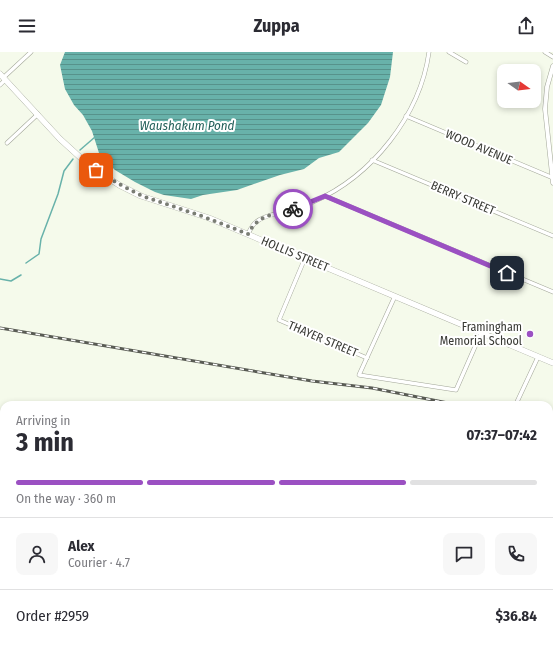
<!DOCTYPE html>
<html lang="en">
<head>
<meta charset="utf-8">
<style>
  :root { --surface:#fff; --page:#f7f7f7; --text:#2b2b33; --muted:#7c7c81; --line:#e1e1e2; --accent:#9b50c2 }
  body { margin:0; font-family:"Fira Sans Condensed",sans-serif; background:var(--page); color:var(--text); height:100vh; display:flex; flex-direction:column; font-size:15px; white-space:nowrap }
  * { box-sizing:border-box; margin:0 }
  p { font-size:13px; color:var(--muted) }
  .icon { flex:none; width:22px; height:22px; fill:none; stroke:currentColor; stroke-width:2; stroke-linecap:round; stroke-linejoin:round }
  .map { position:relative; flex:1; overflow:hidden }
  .sheet { position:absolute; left:0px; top:349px; width:553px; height:248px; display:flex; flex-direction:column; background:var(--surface); border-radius:12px 12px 0 0; box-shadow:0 2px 6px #0003 }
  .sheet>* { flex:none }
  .needle { width:26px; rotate:104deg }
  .buttons { position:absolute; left:497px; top:12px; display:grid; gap:8px }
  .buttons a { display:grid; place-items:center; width:44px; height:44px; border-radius:8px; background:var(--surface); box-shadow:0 2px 6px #0003; font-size:20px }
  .pin { position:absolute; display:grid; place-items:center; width:34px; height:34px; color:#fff; margin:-17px; border-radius:8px; box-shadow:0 2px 6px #0006 }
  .courier { position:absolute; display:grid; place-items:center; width:40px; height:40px; margin:-20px; border:3px solid #9b50c2; border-radius:50%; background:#fff; color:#222; box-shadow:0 1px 5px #0007 }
  .headline em { font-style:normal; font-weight:700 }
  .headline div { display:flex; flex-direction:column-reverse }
  .headline { display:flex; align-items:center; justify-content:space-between; height:68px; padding:0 16px }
  h1 { font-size:26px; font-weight:700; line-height:30px }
  .bar { display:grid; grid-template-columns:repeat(4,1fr); gap:6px 4px; align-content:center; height:48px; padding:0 16px }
  .bar i { height:5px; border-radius:3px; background:var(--line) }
  .bar .active { background:var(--accent) }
  .bar p { grid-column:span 4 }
  .line { display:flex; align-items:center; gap:10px; padding:0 16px; border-top:1px solid var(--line) }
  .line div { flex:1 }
  .round { display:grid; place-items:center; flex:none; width:42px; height:42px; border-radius:8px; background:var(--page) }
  header { display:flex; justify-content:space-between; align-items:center; height:52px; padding:0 16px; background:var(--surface); font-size:18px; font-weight:700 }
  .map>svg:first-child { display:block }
</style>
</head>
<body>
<header><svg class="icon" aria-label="menu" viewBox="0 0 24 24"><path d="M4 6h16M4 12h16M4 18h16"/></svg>Zuppa<svg class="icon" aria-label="share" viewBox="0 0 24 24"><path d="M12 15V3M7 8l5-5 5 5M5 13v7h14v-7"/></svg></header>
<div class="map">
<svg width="553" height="597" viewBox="0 0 553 597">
  <defs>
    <pattern id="water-rules" width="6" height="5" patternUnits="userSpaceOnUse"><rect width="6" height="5" fill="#68b2aa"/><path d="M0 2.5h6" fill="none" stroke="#57928b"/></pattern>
  </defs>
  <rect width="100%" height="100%" fill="#f5faeb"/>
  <polygon fill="url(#water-rules)" points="65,0 393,0 390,25 381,53 368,71 339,100 319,106 304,117 280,123 237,138 203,143 191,147 164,143 155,140 135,130 115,118 106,109 99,101 92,79 83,63 74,53 65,37 60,13"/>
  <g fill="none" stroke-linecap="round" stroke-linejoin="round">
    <g stroke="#68b2aa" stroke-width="1.5">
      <polyline points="80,98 95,85"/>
      <polyline points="26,211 39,202 41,187 58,142 64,119 73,107"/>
      <polyline points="0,227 11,229 21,223"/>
      <polyline points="0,398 4,398"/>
      <polyline points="444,593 448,597"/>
    </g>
    <defs>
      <g id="minor">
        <polyline points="449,0 466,10"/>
        <polyline points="545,0 553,5"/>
        <polyline points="3,26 31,0"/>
        <polyline points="0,33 5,28"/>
        <polyline points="406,64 553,126"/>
        <polyline points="7,91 38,62"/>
        <polyline points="372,108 553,184"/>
        <polyline points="325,144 553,240"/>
        <path d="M248,182c2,-4 4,-9 8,-12 8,-7 21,-8 31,-11 9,-2 18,-5 26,-9 59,-26 107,-86 116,-150"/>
        <polyline points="305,206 279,268 367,306"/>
        <polyline points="395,244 359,323 456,338 481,281"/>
        <polyline points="516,352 538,305"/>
        <polyline points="549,403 553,404"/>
        <polyline points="549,435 553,431"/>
        <polyline points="549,479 553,476"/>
        <polyline points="549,548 553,545"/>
        <polyline points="549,567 553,573"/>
        <polyline points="456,593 461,597"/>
        <polyline points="482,597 487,593"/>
      </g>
      <polyline id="tertiary" points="553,14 547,35 545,57 553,131"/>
      <polyline id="primary" points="0,22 60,87 82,107 96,118 119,133 141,144 209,166 553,311"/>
    </defs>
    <use href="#minor" stroke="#a2a698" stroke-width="4.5"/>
    <use href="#tertiary" stroke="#a2a698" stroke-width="5"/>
    <use href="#primary" stroke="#a2a698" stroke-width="6"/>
    <use href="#minor" stroke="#fff" stroke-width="3.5"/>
    <use href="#tertiary" stroke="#fff" stroke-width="4"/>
    <use href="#primary" stroke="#fff" stroke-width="5.5"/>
    <defs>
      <g id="rail">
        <polyline points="0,276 312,329 372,336 458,353"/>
        <polyline points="549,367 553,368"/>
      </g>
    </defs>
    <use href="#rail" stroke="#595b54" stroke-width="3"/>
    <use href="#rail" stroke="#fff" stroke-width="1.5" stroke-dasharray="4.5" stroke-linecap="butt"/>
  </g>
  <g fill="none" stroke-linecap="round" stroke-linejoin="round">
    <path stroke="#7a7d74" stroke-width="4" stroke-dasharray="0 7.2" d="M96,118l23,14 23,12 57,19 49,19c10,-20 26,-19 45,-25"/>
    <polyline stroke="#9b50c2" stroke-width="5" points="293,157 325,144 507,221"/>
  </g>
  <circle fill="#9b50c2" stroke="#fff" stroke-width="1.5" cx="530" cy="282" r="4"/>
  <g text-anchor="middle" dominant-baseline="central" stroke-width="4" stroke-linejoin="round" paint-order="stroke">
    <g font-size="12" fill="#383934" stroke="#fff">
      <text transform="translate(479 95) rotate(23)">WOOD AVENUE</text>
      <text transform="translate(463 146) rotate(23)">BERRY STREET</text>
      <text transform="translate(295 202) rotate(23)">HOLLIS STREET</text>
      <text transform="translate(323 287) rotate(23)">THAYER STREET</text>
    </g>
    <g font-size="12" fill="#383934" stroke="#fff" text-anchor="end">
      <text x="522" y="275">Framingham<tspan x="522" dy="14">Memorial School</tspan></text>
    </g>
    <g font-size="13" font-style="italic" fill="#23605a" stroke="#fff">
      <text x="187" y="73">Waushakum Pond</text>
    </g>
  </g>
</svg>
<div class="buttons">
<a><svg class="needle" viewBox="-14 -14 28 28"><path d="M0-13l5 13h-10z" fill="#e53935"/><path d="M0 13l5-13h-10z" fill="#7c7c81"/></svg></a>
</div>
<div class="pin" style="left:96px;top:118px;background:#ea580c"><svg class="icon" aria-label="bag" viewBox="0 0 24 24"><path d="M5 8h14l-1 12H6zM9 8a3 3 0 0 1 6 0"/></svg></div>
<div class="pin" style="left:507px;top:221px;background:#1f2937"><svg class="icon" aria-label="home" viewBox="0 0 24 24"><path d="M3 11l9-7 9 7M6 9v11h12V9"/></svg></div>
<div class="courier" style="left:293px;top:157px"><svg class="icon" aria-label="bike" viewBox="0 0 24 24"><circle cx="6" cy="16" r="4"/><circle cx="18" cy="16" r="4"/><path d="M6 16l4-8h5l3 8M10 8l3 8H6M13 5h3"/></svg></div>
<section class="sheet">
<div class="headline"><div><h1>3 min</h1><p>Arriving in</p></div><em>07:37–07:42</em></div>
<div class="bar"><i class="active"></i><i class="active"></i><i class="active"></i><i></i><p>On the way · 360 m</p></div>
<div class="line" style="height:72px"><a class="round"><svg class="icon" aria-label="person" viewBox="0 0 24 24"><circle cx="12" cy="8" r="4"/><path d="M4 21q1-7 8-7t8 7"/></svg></a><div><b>Alex</b><p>Courier · 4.7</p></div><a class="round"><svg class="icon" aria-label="chat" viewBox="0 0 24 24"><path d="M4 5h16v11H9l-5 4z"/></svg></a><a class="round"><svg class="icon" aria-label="phone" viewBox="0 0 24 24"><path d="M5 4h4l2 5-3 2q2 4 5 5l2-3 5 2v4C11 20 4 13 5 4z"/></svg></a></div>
<div class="line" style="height:52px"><div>Order #2959</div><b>$36.84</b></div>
</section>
</div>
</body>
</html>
